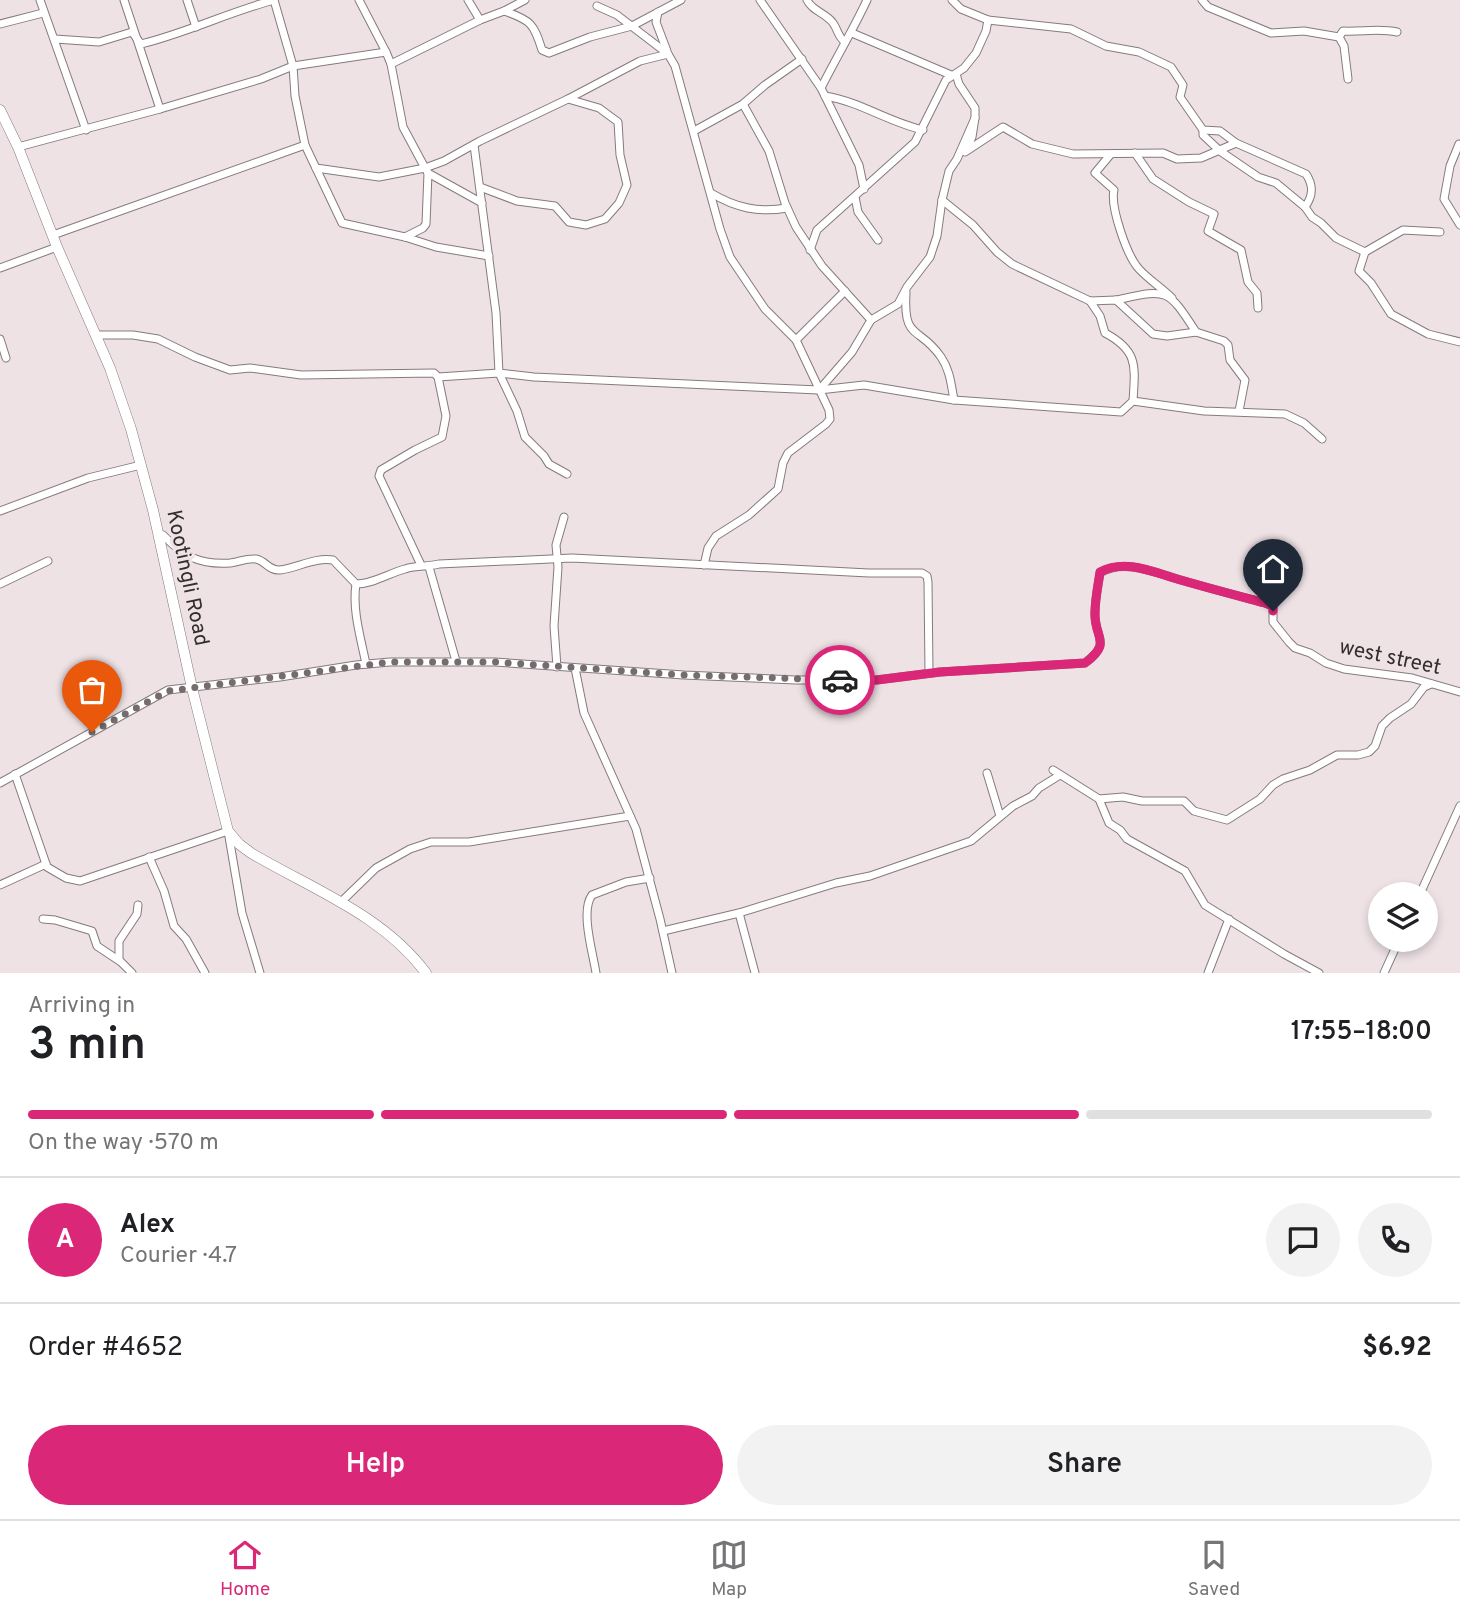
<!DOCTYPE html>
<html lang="en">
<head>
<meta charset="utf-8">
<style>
  :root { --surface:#fff; --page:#f2f2f2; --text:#202124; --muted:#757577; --line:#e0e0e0; --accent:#db2777 }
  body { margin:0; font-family:Overpass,sans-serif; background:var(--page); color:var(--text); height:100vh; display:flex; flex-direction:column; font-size:26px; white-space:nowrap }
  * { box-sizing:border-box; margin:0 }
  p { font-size:23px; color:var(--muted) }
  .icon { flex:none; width:38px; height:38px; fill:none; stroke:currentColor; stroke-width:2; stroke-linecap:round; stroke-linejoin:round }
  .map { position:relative; height:973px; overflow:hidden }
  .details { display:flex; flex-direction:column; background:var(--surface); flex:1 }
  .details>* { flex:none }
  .tools { position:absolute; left:1368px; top:882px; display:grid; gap:14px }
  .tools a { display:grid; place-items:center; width:70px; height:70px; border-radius:50%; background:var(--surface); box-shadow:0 4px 10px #0003; font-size:35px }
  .pin { position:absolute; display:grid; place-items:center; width:60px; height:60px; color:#fff; margin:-72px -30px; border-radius:50% 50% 50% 0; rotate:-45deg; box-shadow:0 0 7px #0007 }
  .pin .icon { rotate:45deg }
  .courier { position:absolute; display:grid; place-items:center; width:70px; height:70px; margin:-35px; border:5px solid #db2777; border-radius:50%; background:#fff; color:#222; box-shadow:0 2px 9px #0007 }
  .summary em { font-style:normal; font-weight:600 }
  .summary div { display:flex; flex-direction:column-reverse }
  .summary { display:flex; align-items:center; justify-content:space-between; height:119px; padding:0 28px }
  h1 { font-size:46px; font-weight:600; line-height:52px }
  .bar { display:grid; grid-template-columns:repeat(4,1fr); gap:10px 7px; align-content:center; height:84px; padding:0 28px }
  .bar i { height:9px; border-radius:5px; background:var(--line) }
  .bar .on { background:var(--accent) }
  .bar p { grid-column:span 4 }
  .line { display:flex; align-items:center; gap:18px; padding:0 28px; border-top:2px solid var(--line) }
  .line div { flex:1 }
  .round { display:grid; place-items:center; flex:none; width:74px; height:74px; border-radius:37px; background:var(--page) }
  .action { display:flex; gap:14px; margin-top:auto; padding:14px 28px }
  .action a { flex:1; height:80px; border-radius:42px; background:var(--accent); color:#fff; font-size:28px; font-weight:600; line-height:80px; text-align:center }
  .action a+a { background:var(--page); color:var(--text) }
  .tab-bar { display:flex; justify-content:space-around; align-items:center; height:98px; border-top:2px solid var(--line); background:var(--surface); font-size:19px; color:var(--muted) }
  .tab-bar a { display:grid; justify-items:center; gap:4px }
  .tab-bar .on { color:var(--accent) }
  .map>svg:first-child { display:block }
</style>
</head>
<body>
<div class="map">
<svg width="1460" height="973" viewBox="0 0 1460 973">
  <rect width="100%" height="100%" fill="#eee2e5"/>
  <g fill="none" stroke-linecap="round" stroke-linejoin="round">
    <defs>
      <g id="street">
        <polyline points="40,0 86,130"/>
        <polyline points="124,0 160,109"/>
        <polyline points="187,0 196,27"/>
        <polyline points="359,0 386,52 391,64 403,127 425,168 444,161 480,141 568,99 640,61 668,54 675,66 720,229 730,257 765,309 796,340 829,410 830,419 826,424 788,453 783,463 778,489 749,515 716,536 708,548 704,565"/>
        <polyline points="468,0 480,20"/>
        <polyline points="760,0 821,88 859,165 864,189"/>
        <path d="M807,0c5,11 19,13 26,23 5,7 5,14 12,19"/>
        <polyline points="952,0 961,9 988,20 1071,29 1106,46 1139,52 1171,67 1183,85 1180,97 1203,130 1220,131 1236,143"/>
        <path d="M1202,0l6,7 63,26 33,-2 35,6 4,-6c19,1 36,-3 54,1"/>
        <polyline points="597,6 617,15 668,54"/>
        <path d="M504,11c27,9 30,13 38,39l7,3 41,-16 42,-11 49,-26"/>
        <polyline points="658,12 656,22 667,51"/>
        <polyline points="0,24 43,13"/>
        <polyline points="852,33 951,75"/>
        <polyline points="1339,37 1344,46 1348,79"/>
        <path d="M55,39l44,3 33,-10 9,12c45,-11 88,-32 133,-44l19,66 2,30 10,49 37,78 63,14 31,10 53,9"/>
        <polyline points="391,64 480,20 504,11 525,0"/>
        <path d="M821,88c15,-30 32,-58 46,-88"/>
        <path d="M825,96c36,6 63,26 98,34"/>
        <polyline points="743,104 769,151 785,203 796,227 822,266 871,320"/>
        <path d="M975,118l-3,19 -7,15 38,-25 29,17 41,10 90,-1 14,6 24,-1 35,-15 70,31c8,12 7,22 -1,33"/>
        <polyline points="1203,130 1203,135 1220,151 1258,177 1276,183 1305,207 1312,217 1321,223 1336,238 1365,252"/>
        <polyline points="694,131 743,104 765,85 802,59"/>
        <polyline points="1459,144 1450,166 1444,199 1460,225"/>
        <polyline points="474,145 496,313 499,373 517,411 525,437 544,456 549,464 567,474"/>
        <polyline points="18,147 160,109 261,79 293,66 386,52"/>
        <polyline points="1135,153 1153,179 1189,202 1214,214 1208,231 1241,250 1248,282 1257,293 1258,308"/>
        <path d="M1110,155l-15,18 19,17c-4,17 13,66 25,79 9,10 23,19 33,29"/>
        <polyline points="316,168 379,177 425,168 428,173 426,224 423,228 405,237"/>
        <polyline points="428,173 482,203"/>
        <polyline points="480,187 517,201 555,206 569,222 586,225 605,219 619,203 627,185 620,155 618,122 599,108 568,99"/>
        <path d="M711,193c25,15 48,20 76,15"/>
        <polyline points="855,197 858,212 878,240"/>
        <polyline points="942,200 973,225 997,252 1012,264 1090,301 1116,300 1153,334 1167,336 1196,332 1224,341 1228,345 1230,360 1245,380 1239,411"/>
        <polyline points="1440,232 1403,230 1365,252 1359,271 1371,283 1391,314 1428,334 1460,342"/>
        <polyline points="53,235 305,145"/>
        <polyline points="810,250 817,230 915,142 946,80 964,68 976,53 986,31 988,20"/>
        <polyline points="0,268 57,247"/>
        <path d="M906,292c-3,50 13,33 35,65 9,13 10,27 13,43"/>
        <path d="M1116,300c51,-11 51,-13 80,32"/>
        <path d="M1090,301l10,15 5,17c34,18 30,34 28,68"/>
        <polyline points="96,335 133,335 158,339 195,357 230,370 250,368 301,375 434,373 438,377 499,373 534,377 819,390 864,385 954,400 1121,412 1133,401 1204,411 1285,414 1304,423 1322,439"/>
        <polyline points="0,339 6,358"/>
        <polyline points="796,340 845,291"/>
        <polyline points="820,389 852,352 871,320 898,304 907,287 930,257 937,236 942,200 949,171 957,159 975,118 975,108 959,84 956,74"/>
        <polyline points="0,511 88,478 141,465"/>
        <path d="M159,534l4,1c20,21 36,30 67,28 8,-1 18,-5 26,-4 10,2 13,12 24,11 17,-2 35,-13 53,-10l23,24c17,0 33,-11 49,-15 12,-4 23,-2 34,-5l133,-6 297,15h53l5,3 1,6 1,91"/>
        <polyline points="421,565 379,476 381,470 415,450 442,437 446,416 438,377"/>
        <polyline points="429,567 456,661"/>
        <polyline points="0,584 48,561"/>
        <path d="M356,584c-4,26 5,55 10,80"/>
        <polyline points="557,667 554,626 558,567 556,545 564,517"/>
        <polyline points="575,668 584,713 636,829 660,919 672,973"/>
        <polyline points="1053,770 1099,799 1109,823 1120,830 1127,839 1185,871 1205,905 1284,954 1319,973"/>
        <polyline points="987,773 1000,816"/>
        <polyline points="15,774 46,864"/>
        <path d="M0,783l168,-93 112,-13 76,-12 34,-3h105l189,13 111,5h81l64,-8 145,-9c28,-21 9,-25 10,-50 0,-13 3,-27 5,-40 23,-14 51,-2 74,5 30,9 61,17 91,25l8,3v16l16,20 6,6 15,5 16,10 18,6 68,9 48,14"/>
        <polyline points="1099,799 1123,797 1142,801 1184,801 1194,811 1227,820 1260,799 1273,785 1283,779 1310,770 1337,755 1358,755 1369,752 1375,746 1382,726 1390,718 1411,704 1424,687 1431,684"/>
        <polyline points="149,857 164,891 174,926 186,939 205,973"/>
        <polyline points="0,885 46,864 47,867 66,878 80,881 228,831 242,913 260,973"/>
        <polyline points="1420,894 1460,806"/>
        <polyline points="341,902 376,868 410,849 431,842 469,842 630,816"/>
        <polyline points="739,913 755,973"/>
        <polyline points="43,919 55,920 92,931 97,946 121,962 132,973"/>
        <polyline points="663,931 739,913 836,883 870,876 971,841 1013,806 1032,796 1039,788 1060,775"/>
        <polyline points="119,960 119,941 137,914 138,905"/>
        <path d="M596,973c-3,-20 -16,-62 -4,-78l34,-13 24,-4"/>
        <polyline points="1208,973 1229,919"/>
        <polyline points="1384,973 1399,940"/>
      </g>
      <path id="secondary" d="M0,110l18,37 39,100 53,121 21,61 22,81 39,178 36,143 11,13 12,9c61,36 132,62 175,120"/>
    </defs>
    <use href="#street" stroke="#857a7d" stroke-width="9"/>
    <use href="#secondary" stroke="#857a7d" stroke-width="11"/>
    <use href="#street" stroke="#fff" stroke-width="7"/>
    <use href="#secondary" stroke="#fff" stroke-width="10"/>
  </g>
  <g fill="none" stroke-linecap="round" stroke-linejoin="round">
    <polyline stroke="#746c6f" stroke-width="7" stroke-dasharray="0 12.6" points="92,732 168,691 390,662 495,662 684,675 840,680"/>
    <path stroke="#db2777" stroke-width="9" d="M840,680h37l63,-8 145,-9c28,-21 9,-25 10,-50 0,-14 3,-27 5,-41 24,-13 51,-1 74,6 30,9 61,17 91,25l8,3v5"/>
  </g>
  <g text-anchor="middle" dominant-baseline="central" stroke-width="7" stroke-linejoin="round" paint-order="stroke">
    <g font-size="21" fill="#322d2f" stroke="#eee2e5">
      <text transform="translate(187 578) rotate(78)">Kootingli Road</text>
      <text transform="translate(1390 658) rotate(12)">west street</text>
    </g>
  </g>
</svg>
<div class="tools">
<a><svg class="icon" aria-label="layers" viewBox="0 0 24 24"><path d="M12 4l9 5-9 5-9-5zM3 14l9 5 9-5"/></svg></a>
</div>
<div class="pin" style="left:92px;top:732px;background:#ea580c"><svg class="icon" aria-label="bag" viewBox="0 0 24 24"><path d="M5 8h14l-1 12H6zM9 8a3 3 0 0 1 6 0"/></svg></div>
<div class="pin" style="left:1273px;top:611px;background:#1f2937"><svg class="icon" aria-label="home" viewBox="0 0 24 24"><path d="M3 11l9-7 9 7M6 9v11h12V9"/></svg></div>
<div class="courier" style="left:840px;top:680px"><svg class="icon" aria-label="car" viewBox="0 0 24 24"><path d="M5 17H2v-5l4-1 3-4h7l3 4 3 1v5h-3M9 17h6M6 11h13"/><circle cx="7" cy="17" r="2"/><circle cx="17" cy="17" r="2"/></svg></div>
</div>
<section class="details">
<div class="summary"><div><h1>3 min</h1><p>Arriving in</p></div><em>17:55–18:00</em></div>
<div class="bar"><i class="on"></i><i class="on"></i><i class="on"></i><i></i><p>On the way · 570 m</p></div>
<div class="line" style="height:126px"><b class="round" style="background:var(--accent);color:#fff">A</b><div><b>Alex</b><p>Courier · 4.7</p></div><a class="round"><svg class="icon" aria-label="chat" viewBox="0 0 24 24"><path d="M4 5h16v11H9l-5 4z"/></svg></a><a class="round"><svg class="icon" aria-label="phone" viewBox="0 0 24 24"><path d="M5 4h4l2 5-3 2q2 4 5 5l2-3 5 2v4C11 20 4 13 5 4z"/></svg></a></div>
<div class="line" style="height:91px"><div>Order #4652</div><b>$6.92</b></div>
<div class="action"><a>Help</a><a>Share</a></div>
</section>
<nav class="tab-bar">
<a class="on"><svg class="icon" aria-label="home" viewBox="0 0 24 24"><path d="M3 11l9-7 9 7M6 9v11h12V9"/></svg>Home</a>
<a><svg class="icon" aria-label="map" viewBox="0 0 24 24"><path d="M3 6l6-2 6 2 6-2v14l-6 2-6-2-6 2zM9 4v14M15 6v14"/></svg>Map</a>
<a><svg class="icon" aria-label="saved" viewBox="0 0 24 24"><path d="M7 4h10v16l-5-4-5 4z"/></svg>Saved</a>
</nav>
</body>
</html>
